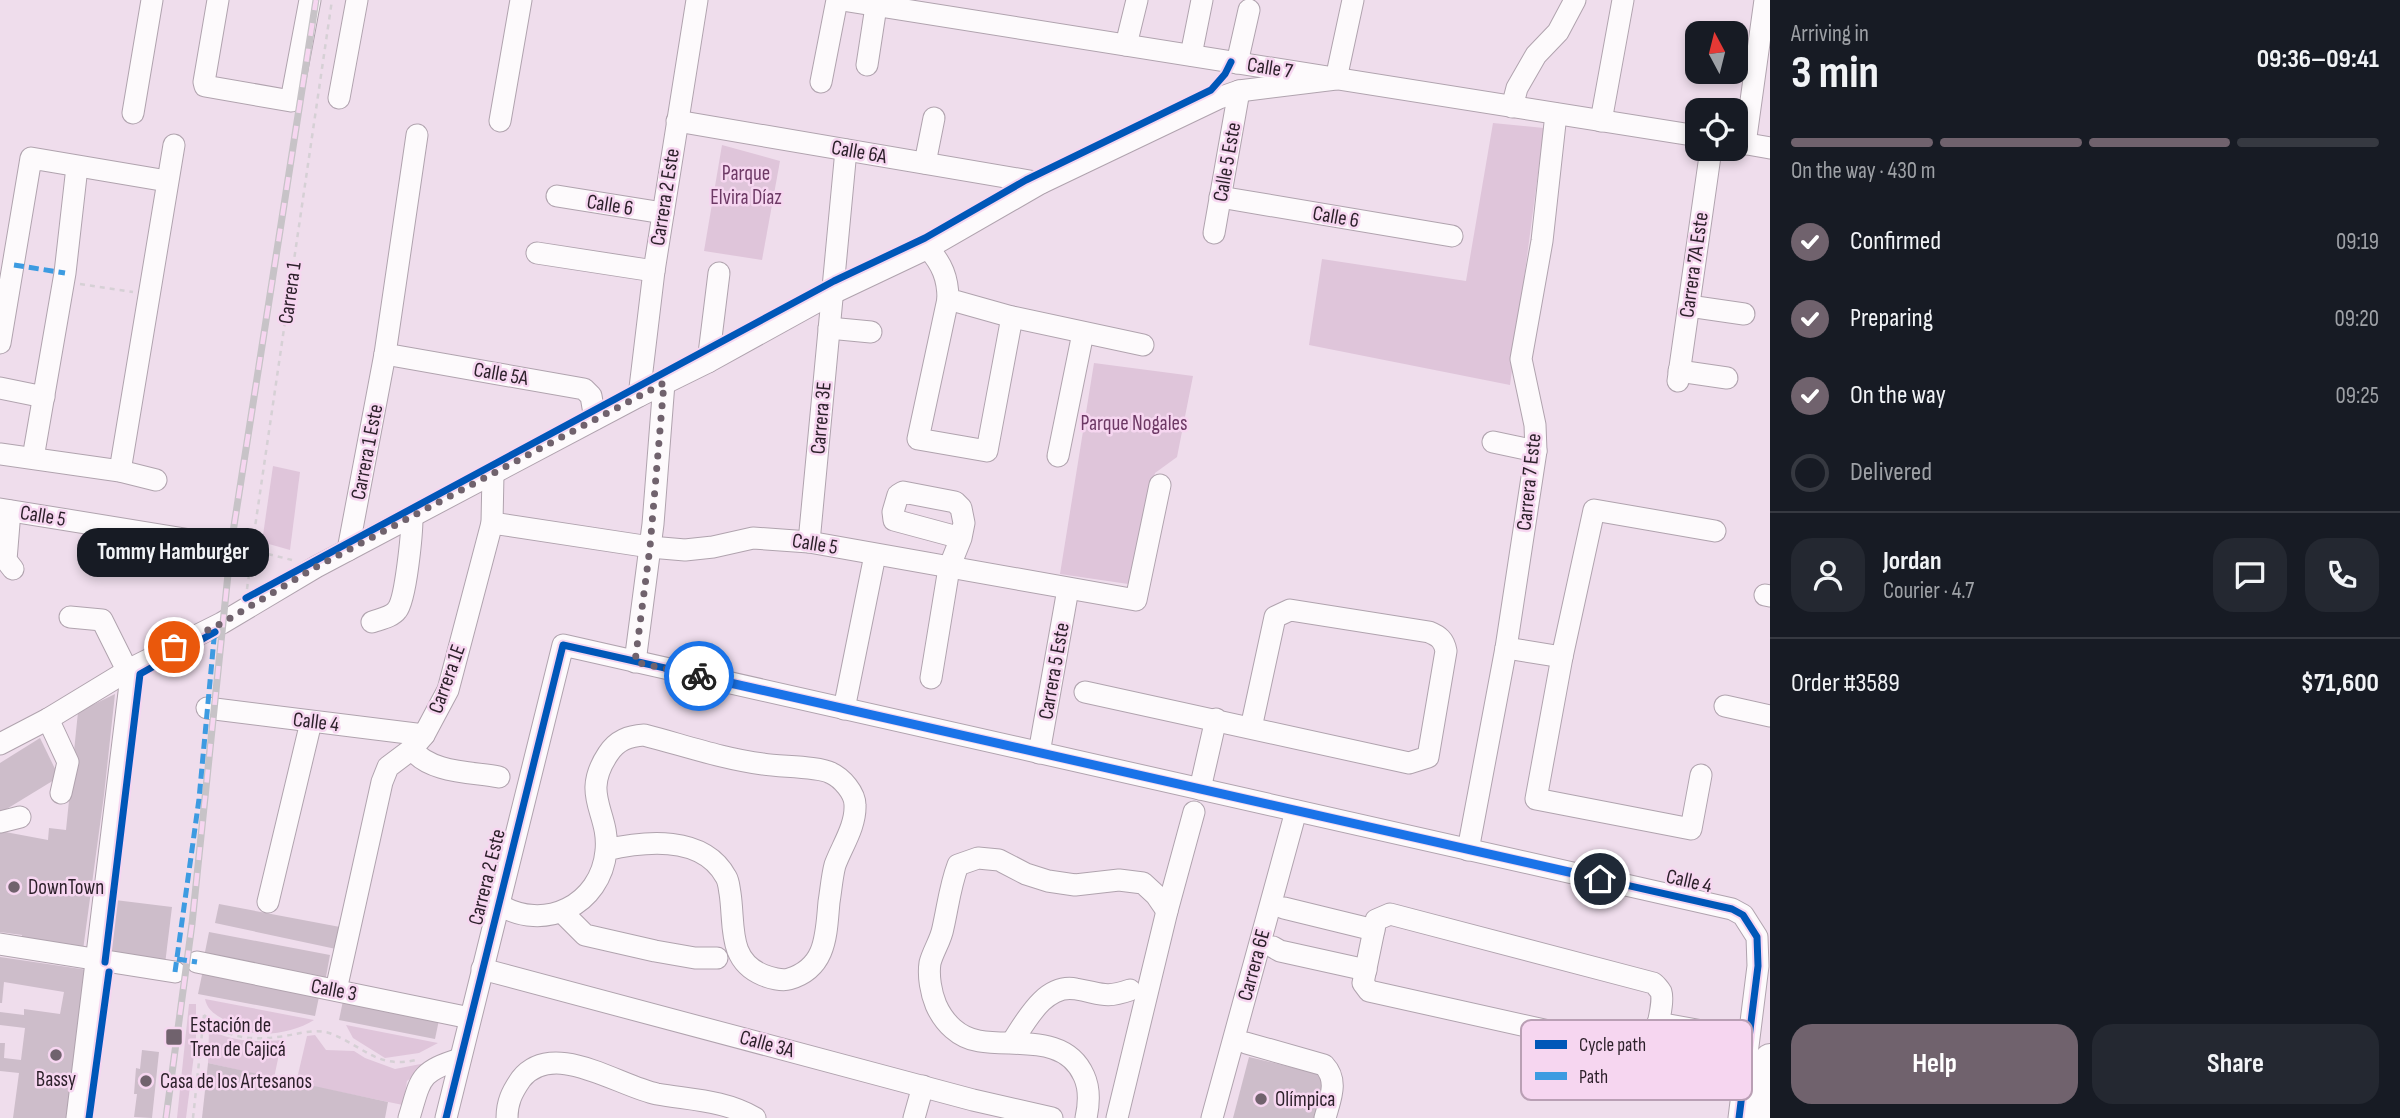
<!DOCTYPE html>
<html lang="en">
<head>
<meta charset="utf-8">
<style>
  :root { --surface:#171b24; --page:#242831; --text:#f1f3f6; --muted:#9ea1a6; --line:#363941; --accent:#70626d }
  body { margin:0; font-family:"Sofia Sans Condensed",sans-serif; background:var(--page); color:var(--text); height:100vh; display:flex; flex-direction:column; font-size:26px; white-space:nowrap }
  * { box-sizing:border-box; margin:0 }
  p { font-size:23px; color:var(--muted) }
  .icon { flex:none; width:38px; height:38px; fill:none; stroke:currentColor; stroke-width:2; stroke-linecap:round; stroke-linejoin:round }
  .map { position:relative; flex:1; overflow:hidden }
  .sheet { display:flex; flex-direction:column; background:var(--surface); width:630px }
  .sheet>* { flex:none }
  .needle { width:46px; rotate:353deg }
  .fabs { position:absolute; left:1685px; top:21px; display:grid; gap:14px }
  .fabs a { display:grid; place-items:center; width:63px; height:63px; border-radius:14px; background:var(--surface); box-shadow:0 4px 10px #0003; font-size:35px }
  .pin { position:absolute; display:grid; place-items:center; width:60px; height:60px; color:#fff; margin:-30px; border:4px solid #fff; border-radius:50%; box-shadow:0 2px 7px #0007 }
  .courier { position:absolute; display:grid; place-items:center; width:70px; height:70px; margin:-35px; border:5px solid #1a73e8; border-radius:50%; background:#fff; color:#222; box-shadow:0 2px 9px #0007 }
  .bubble { position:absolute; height:49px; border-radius:21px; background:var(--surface); box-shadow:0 4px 10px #0003; font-size:23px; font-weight:700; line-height:49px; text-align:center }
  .headline em { font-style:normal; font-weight:700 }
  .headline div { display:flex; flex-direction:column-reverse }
  .headline { display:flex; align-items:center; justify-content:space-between; height:119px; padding:0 21px }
  h1 { font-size:46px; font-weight:700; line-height:52px }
  .bar { display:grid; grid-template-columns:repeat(4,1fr); gap:10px 7px; align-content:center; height:84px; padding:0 21px }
  .bar i { height:9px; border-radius:5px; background:var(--line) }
  .bar .selected { background:var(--accent) }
  .bar p { grid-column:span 4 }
  .line { display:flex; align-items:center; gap:18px; padding:0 21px; border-top:2px solid var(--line) }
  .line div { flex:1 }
  .round { display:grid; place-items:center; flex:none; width:74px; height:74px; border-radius:21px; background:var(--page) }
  ol { padding:0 21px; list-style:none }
  li { display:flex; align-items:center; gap:21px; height:77px }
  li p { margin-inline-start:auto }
  li .icon { padding:7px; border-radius:50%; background:var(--accent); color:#fff; stroke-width:4 }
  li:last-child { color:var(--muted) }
  li i { width:38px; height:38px; border:4px solid var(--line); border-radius:50% }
  .primary-button { display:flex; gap:14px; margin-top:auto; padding:14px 21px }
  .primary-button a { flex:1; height:80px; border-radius:21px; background:var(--accent); color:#fff; font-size:28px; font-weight:700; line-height:80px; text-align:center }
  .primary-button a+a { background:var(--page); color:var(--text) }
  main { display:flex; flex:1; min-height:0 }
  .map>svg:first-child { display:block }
</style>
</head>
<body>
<main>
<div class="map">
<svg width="1770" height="1118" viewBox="0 0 1770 1118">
  <rect width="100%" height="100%" fill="#efddec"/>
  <g fill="#dfc5da">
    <polygon points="1493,123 1544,128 1510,385 1309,345 1322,259 1466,281"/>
    <polygon points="722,145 780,161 762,260 704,251"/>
    <polygon points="1094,363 1193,376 1177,457 1155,473 1135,585 1060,574"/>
    <polygon points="273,466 300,472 290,550 262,542"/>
    <path d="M205,999l109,21c-16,10 -41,16 -60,13 -10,-1 -22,-9 -31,-14 -9,-5 -16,-10 -18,-20z"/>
    <polygon points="189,1004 196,1004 196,1039 186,1118 177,1118"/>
    <polygon points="346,1025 438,1043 419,1053 385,1058 353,1038"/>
    <path d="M209,1030c26,12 44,12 73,10l-8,38 -66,-15z"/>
    <polygon points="315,1035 326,1050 354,1051 365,1058 395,1069 431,1062 407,1081 403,1105 296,1083 307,1036"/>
  </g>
  <g fill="#cdbdca">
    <polygon points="115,694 104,795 83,950 22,942 22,935 0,932 0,831 48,840 49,828 66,830 78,712"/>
    <polygon points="40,738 59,777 0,813 0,763"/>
    <polygon points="115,900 172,907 165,964 108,957"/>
    <polygon points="219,904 340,927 336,949 215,923"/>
    <polygon points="209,932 330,955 325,982 204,957"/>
    <polygon points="0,957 88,970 67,1118 13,1118 19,1073 0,1071 0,1043 5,1043 4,1058 21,1060 25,1028 0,1025 0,1012 24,1015 24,1009 60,1014 64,992 4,982 2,1003 0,1003"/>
    <polygon points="203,970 320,992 315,1016 198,994"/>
    <polygon points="344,996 440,1015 435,1039 339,1020"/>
    <polygon points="142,1050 159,1052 152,1118 134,1117 137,1094 134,1094 136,1068 140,1069"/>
    <polygon points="1249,1057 1319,1074 1324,1087 1316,1118 1233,1118"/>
    <polygon points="208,1063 388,1102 385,1118 202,1118"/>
  </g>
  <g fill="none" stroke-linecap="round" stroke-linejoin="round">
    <defs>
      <g id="minor">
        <polyline points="218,0 204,82 205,86 291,101 310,0"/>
        <polyline points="842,0 1698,136"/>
        <polyline points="1126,45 1137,0"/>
        <polyline points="1191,55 1202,0"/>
        <polyline points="1237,63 1249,10"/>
        <polyline points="867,65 877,0"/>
        <polyline points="821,82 837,0"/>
        <polyline points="339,98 357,0"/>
        <polyline points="1512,107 1517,88 1536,55 1558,32 1575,0"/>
        <polyline points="133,113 152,0"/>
        <polyline points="500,121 521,0"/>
        <polyline points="677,121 1041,183"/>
        <polyline points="1601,121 1623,0"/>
        <polyline points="1736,142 1770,148"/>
        <polyline points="1745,144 1765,0"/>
        <polyline points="925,163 934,118"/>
        <polyline points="557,196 663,213"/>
        <polyline points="1220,197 1452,236"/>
        <polyline points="1214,233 1239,91"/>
        <path d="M928,248c14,16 20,30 20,51l64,18 131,28"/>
        <polyline points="537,253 654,271"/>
        <polyline points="948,299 918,439 987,451 1012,317"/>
        <polyline points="1689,306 1744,314"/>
        <polyline points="829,328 871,332"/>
        <polyline points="0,343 31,158 167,181"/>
        <polyline points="385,354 584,389 591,396 595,419"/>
        <polyline points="708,362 719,273"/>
        <polyline points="1679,371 1727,378"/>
        <polyline points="1678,381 1711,149"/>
        <polyline points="0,388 44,397"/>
        <polyline points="639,396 654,271 697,0"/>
        <polyline points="1493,442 1536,451"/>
        <polyline points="0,454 120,471 156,480"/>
        <polyline points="1058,456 1083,333"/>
        <polyline points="33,458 65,273 77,167"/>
        <polyline points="120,471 174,145"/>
        <polyline points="0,509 252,550"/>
        <polyline points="10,511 6,560 13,569"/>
        <polyline points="492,523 650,547 685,550 713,547 753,538 809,542 1136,600 1160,485"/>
        <polyline points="809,542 846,150"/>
        <polyline points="348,550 385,354 417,135"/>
        <polyline points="1765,595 1770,596"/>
        <polyline points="70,617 102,620 128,672"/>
        <path d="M372,622c8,-3 20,-5 25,-12 9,-11 15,-77 15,-93"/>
        <polyline points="1506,648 1562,657"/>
        <polyline points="635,662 653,524 664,383"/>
        <polyline points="931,678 949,568 961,538 964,523 961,508 955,502 903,492 898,495 893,512 894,520 961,538"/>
        <path d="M1085,692l324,71 19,-6 18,-106c-2,-11 -7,-15 -17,-19l-139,-22 -15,7 -24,111"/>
        <polyline points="1725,706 1770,716"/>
        <polyline points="207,708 424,735"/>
        <polyline points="844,709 875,555"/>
        <polyline points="48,719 68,762 61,793"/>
        <polyline points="0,744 48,719 132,668 222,623 316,567 639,396 708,362 833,293 928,248 1041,183 1219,98 1239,91 1336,79 1353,0"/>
        <path d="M412,749c17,24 61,23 87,28"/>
        <polyline points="1039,753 1068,589"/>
        <polyline points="1701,775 1691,829 1536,799 1562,657 1594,510 1715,531"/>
        <polyline points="1200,789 1216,719"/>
        <polyline points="0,822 20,817"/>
        <polyline points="1468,850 1506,648 1536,451 1535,425 1521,359 1542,241 1556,114"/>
        <polyline points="268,902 311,722"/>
        <path d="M498,904c46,29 103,1 108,-53 4,-39 -26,-55 2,-97 9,-14 21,-18 36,-19 39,10 79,24 119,29 16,3 55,2 68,9 11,5 24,20 24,32 1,21 -13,41 -20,60 -3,11 -4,25 -6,37 -3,32 -2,66 -40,77 -7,2 -19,-1 -26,-4 -36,-15 -28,-50 -33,-82 -1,-5 -1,-11 -4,-16 -23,-42 -81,-36 -120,-27"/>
        <polyline points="1284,908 1374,930"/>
        <polyline points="562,912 585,935 655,951 695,958 717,958"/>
        <path d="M1390,914l263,69c2,1 7,7 8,9 3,9 -4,44 -11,51 -4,4 -10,5 -16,7l-265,-59 -6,-8 13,-63z"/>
        <polyline points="0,944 175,972"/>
        <polyline points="1273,947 1280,951 1366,970"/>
        <polyline points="197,962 470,1018"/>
        <polyline points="482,969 973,1100 1052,1118"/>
        <polyline points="336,990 382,782 388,767 412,749 424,735 448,690 492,523 493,474"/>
        <polyline points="1658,1023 1713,1033"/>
        <path d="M1012,1042c14,-21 33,-59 64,-53 25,4 28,10 54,1"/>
        <path d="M1246,1043l78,22c15,16 6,34 1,53"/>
        <polyline points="77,1118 132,668"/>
        <path d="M409,1118c12,-39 9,-46 51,-59"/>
        <polyline points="446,1118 563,645 1732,909 1743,915 1757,937 1758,966 1739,1118"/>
        <path d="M507,1118c0,-16 5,-26 14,-39 32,-40 97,7 136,15 34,6 67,6 98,24"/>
        <polyline points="914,1118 923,1086"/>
        <path d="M1086,1118c3,-14 4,-29 -2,-42 -18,-42 -68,-29 -105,-35 -20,-3 -35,-18 -43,-36 -5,-12 -8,-29 -6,-42 3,-12 11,-23 13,-35 5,-22 7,-42 15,-63l20,-7 21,2 27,14 22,7 27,4 44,-5 24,3 13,12 11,16"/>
        <polyline points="1117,1118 1167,911 1194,812"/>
        <polyline points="1212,1118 1296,811"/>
      </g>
      <polyline id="highway" points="1760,1118 1770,1059"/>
    </defs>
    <use href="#minor" stroke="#b0a3ae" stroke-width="23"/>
    <use href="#highway" stroke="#b0a3ae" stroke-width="32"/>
    <g stroke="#d6d0d5" stroke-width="2.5" stroke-dasharray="5 5" stroke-linecap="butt">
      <polyline points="80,284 133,292"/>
      <polyline points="254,534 332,0"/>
      <polyline points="268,554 292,560"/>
      <polyline points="247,589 250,568"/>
      <path d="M204,1015c5,4 10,10 16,14 21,13 52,10 75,5 12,-2 25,-5 37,0 32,13 46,35 84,26"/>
      <polyline points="193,1118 204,1015"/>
    </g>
    <use href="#minor" stroke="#fdfafc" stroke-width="21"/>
    <use href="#highway" stroke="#fdfafc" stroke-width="30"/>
    <defs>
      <polyline id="rail" points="166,1118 192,924 231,545 316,0"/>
    </defs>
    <use href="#rail" stroke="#c7c3c7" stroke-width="7"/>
    <use href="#rail" stroke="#f6d6f0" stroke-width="4.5" stroke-dasharray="13" stroke-linecap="butt"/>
    <g stroke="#3d9be1" stroke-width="5" stroke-dasharray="10 5" stroke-linecap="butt">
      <polyline points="14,265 65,273"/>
      <polyline points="177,959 197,962"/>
      <polyline points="175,972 199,799 215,628"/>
    </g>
    <defs>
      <g id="cycleway">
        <polyline points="246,598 834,281 925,238 1026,180 1211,90 1225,74 1231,62"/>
        <polyline points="105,962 140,674 215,632"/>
        <polyline points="89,1118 109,972"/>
        <polyline points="446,1118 563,645 1732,909 1743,915 1757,937 1758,966 1739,1118"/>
      </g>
    </defs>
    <use href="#cycleway" stroke="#f6d6f0" stroke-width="11"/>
    <use href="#cycleway" stroke="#0057b8" stroke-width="7"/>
  </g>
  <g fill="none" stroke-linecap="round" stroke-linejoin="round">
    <polyline stroke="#70626d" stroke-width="7" stroke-dasharray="0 12.6" points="174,647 222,623 316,567 664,383 650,547 635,662 699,676"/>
    <polyline stroke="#1a73e8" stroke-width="9" points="699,676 1600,879"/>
  </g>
  <g fill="#70626d" stroke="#f6d6f0" stroke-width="2.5">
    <circle cx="14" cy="887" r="7"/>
    <rect x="165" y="1028" width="18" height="18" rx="3.5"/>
    <circle cx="56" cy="1055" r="7"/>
    <circle cx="146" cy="1081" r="7"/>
    <circle cx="1261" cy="1099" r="7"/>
  </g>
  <g text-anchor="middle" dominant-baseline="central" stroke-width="5" stroke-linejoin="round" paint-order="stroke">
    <g font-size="21" fill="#2b1f29" stroke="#f6d6f0">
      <text transform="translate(1270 68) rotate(9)">Calle 7</text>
      <text transform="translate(859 152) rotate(10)">Calle 6A</text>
      <text transform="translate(1227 162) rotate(-80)">Calle 5 Este</text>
      <text transform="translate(665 197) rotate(-81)">Carrera 2 Este</text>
      <text transform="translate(610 205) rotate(9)">Calle 6</text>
      <text transform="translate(1336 217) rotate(10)">Calle 6</text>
      <text transform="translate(1694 265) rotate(-82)">Carrera 7A Este</text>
      <text transform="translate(290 293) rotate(-82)">Carrera 1</text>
      <text transform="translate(501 374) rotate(10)">Calle 5A</text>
      <text transform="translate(821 418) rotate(-85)">Carrera 3E</text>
      <text transform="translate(367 452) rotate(-79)">Carrera 1 Este</text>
      <text transform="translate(1529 482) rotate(-84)">Carrera 7 Este</text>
      <text transform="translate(43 516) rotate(9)">Calle 5</text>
      <text transform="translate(815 544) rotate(9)">Calle 5</text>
      <text transform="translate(1054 671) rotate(-80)">Carrera 5 Este</text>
      <text transform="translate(447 679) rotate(-70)">Carrera 1E</text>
      <text transform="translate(316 722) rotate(7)">Calle 4</text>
      <text transform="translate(487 877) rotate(-76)">Carrera 2 Este</text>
      <text transform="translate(1689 881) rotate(13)">Calle 4</text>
      <text transform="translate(1254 965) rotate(-75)">Carrera 6E</text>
      <text transform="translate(334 990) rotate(11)">Calle 3</text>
      <text transform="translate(767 1044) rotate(15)">Calle 3A</text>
    </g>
    <g font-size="21" fill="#6d3965" stroke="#f6d6f0">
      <text x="746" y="173">Parque<tspan x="746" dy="24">Elvira Díaz</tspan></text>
      <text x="1134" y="423">Parque Nogales</text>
    </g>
    <g font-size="21" fill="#2b1f29" stroke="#f6d6f0" text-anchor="start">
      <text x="28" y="887">DownTown</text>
      <text x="190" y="1025">Estación de<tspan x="190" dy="24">Tren de Cajicá</tspan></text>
      <text x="56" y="1079" text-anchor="middle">Bassy</text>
      <text x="160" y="1081">Casa de los Artesanos</text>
      <text x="1275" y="1099">Olímpica</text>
    </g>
  </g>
  <rect x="1521" y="1020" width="231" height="80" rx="10" fill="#f6d6f0" stroke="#b99fb4" stroke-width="2"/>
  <rect x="1535" y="1040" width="32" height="9" fill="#0057b8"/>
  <rect x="1535" y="1072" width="32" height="8" fill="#3d9be1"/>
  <g font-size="19" fill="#2b1f29">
    <text x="1579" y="1051">Cycle path</text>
    <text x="1579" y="1083">Path</text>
  </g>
</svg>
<div class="fabs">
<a><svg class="needle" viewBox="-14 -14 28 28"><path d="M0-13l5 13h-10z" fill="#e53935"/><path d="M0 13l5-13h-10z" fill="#9ea1a6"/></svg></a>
<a><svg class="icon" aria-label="locate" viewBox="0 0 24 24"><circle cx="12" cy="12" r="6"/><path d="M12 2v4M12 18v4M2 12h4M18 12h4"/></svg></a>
</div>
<div class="pin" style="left:174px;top:647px;background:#ea580c"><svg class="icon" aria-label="bag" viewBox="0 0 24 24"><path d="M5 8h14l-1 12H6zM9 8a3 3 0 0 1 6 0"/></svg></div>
<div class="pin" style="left:1600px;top:879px;background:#1f2937"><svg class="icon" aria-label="home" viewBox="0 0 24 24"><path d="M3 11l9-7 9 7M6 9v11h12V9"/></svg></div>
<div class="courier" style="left:699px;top:676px"><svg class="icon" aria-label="bike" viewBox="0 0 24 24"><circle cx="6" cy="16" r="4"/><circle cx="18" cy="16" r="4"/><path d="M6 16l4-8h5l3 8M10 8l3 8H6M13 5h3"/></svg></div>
<div class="bubble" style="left:77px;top:528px;width:192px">Tommy Hamburger</div>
</div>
<section class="sheet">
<div class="headline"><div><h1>3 min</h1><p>Arriving in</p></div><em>09:36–09:41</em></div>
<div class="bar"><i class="selected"></i><i class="selected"></i><i class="selected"></i><i></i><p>On the way · 430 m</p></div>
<ol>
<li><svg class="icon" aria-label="check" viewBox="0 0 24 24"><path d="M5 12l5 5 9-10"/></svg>Confirmed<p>09:19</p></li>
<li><svg class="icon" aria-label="check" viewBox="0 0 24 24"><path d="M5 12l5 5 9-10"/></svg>Preparing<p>09:20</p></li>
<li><svg class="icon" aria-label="check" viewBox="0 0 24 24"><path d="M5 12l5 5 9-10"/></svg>On the way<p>09:25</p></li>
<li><i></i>Delivered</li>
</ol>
<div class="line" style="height:126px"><a class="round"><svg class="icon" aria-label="person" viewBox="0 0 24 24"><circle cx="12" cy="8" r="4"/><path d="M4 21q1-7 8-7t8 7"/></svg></a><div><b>Jordan</b><p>Courier · 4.7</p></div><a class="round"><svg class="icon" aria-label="chat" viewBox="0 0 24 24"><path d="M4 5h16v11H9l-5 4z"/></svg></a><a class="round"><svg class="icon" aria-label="phone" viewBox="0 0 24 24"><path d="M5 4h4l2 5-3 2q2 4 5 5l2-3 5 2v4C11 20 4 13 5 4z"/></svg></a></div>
<div class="line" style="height:91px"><div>Order #3589</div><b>$71,600</b></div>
<div class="primary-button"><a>Help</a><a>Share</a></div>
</section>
</main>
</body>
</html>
